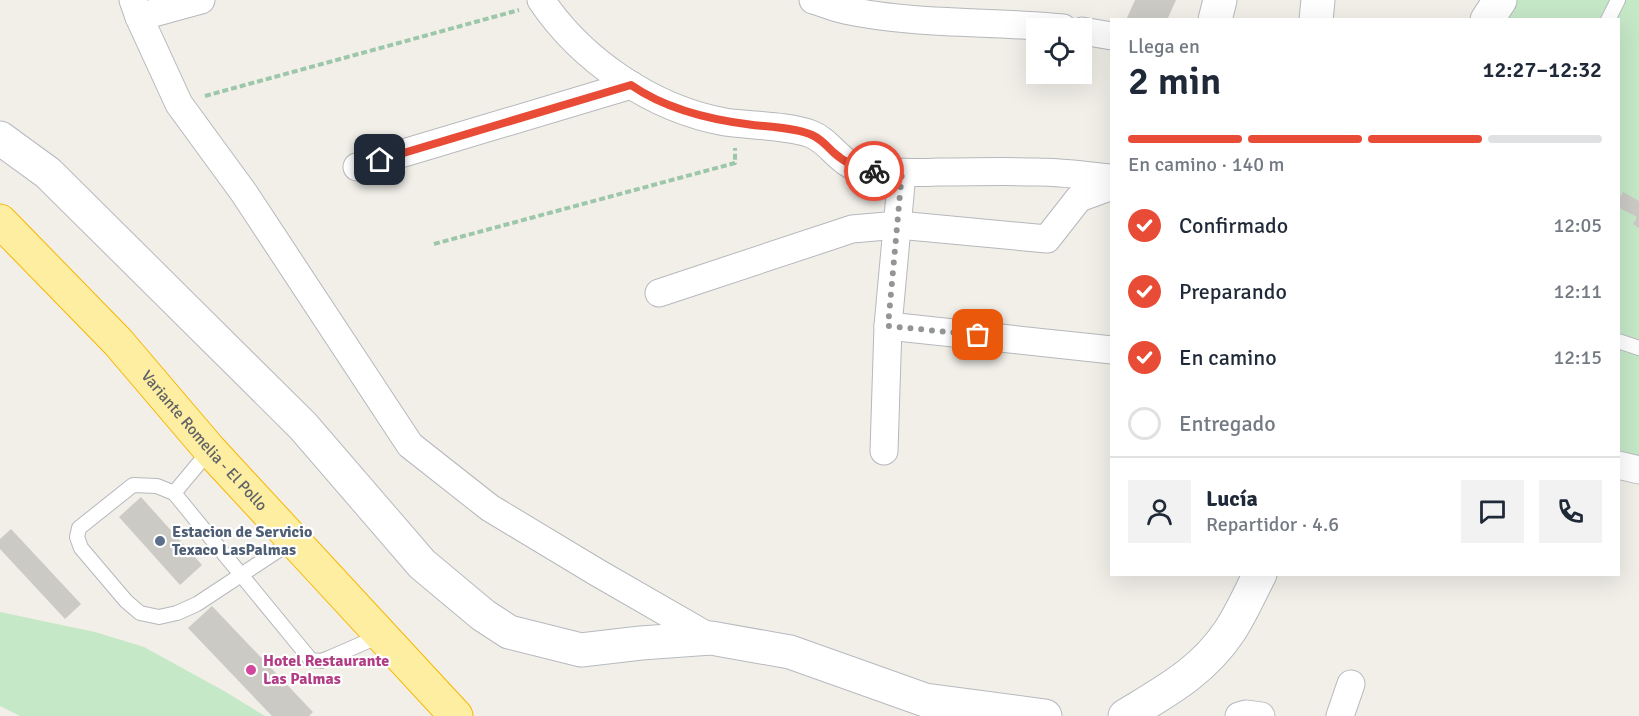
<!DOCTYPE html>
<html lang="es">
<head>
<meta charset="utf-8">
<style>
  :root { --surface:#fff; --page:#f2f2f3; --text:#1f2937; --muted:#747a83; --line:#e0e1e3; --accent:#e94c36 }
  body { margin:0; font-family:Signika,sans-serif; background:var(--page); color:var(--text); height:100vh; display:flex; flex-direction:column; font-size:22px; white-space:nowrap }
  * { box-sizing:border-box; margin:0 }
  p { font-size:20px; color:var(--muted) }
  .icon { flex:none; width:33px; height:33px; fill:none; stroke:currentColor; stroke-width:2; stroke-linecap:round; stroke-linejoin:round }
  .map { position:relative; flex:1; overflow:hidden }
  .panel { position:absolute; left:1110px; top:18px; width:510px; height:558px; display:flex; flex-direction:column; background:var(--surface); border-radius:0px; box-shadow:0 6px 24px #0002 }
  .panel>* { flex:none }
  .buttons { position:absolute; left:1026px; top:18px; display:grid; gap:12px }
  .buttons a { display:grid; place-items:center; width:66px; height:66px; border-radius:0px; background:var(--surface); box-shadow:0 6px 24px #0002; font-size:30px }
  .pin { position:absolute; display:grid; place-items:center; width:51px; height:51px; color:#fff; margin:-26px; border-radius:12px; box-shadow:0 3px 9px #0006 }
  .courier { position:absolute; display:grid; place-items:center; width:60px; height:60px; margin:-30px; border:4px solid #e94c36; border-radius:50%; background:#fff; color:#222; box-shadow:0 2px 8px #0007 }
  .overview em { font-style:normal; font-weight:600 }
  .overview div { display:flex; flex-direction:column-reverse }
  .overview { display:flex; align-items:center; justify-content:space-between; height:102px; padding:0 18px }
  h1 { font-size:39px; font-weight:600; line-height:45px }
  .bar { display:grid; grid-template-columns:repeat(4,1fr); gap:9px 6px; align-content:center; height:72px; padding:0 18px }
  .bar i { height:8px; border-radius:4px; background:var(--line) }
  .bar .on { background:var(--accent) }
  .bar p { grid-column:span 4 }
  .line { display:flex; align-items:center; gap:15px; padding:0 18px; border-top:2px solid var(--line) }
  .line div { flex:1 }
  .round { display:grid; place-items:center; flex:none; width:63px; height:63px; border-radius:0px; background:var(--page) }
  ol { padding:0 18px; list-style:none }
  li { display:flex; align-items:center; gap:18px; height:66px }
  li p { margin-inline-start:auto }
  li .icon { padding:6px; border-radius:50%; background:var(--accent); color:#fff; stroke-width:4 }
  li:last-child { color:var(--muted) }
  li i { width:33px; height:33px; border:3px solid var(--line); border-radius:50% }
  .map>svg:first-child { display:block }
</style>
</head>
<body>
<div class="map">
<svg width="1639" height="716" viewBox="0 0 1639 716">
  <rect width="100%" height="100%" fill="#f1efe8"/>
  <g fill="#c5e8c7">
    <polygon points="1500,0 1639,0 1639,470 1618,465 1618,20 1487,20"/>
    <polygon points="0,612 95,632 144,647 224,691 265,716 20,716 0,706"/>
  </g>
  <g fill="#cccac5">
    <polygon points="1135,0 1176,0 1167,20 1126,20"/>
    <polygon points="1623,192 1639,201 1639,228 1633,224 1637,217 1618,207 1618,200"/>
    <polygon points="141,497 202,565 180,585 119,517"/>
    <polygon points="11,529 81,604 65,619 0,549 0,539"/>
    <polygon points="212,606 313,712 309,716 272,716 188,628"/>
  </g>
  <g fill="none" stroke-linecap="round" stroke-linejoin="round">
    <defs>
      <g id="service">
        <polyline points="1608,20 1618,0"/>
        <polyline points="1618,341 1639,348"/>
        <polyline points="210,450 174,493 157,486 133,485 79,528 77,537 81,548 126,601 140,613 159,617 177,613 197,604 294,540"/>
        <polyline points="174,493 311,660 321,661 329,658 382,635"/>
      </g>
      <g id="minor">
        <polyline points="133,0 139,17 179,104 244,193 410,445 490,508 598,573 711,638"/>
        <path d="M541,0c41,61 112,109 184,122 26,4 62,3 86,12 21,8 29,33 56,36 24,3 48,3 72,2 34,0 67,-1 100,0 24,0 49,4 73,6"/>
        <path d="M813,0c11,3 21,8 32,10 71,15 145,11 218,18"/>
        <polyline points="139,17 201,0"/>
        <polyline points="1082,31 1112,36"/>
        <polyline points="357,167 631,85"/>
        <polyline points="659,293 852,229 898,225 1047,239 1079,198 1112,186"/>
        <polyline points="888,326 1112,350"/>
        <polyline points="884,451 888,326 902,173"/>
        <polyline points="1618,465 1639,470"/>
        <polyline points="1239,716 1246,714 1261,716"/>
        <polyline points="1340,716 1351,684"/>
      </g>
      <g id="secondary">
        <polyline points="1215,20 1220,0"/>
        <polyline points="1316,20 1318,0"/>
        <polyline points="1487,20 1500,0"/>
        <polyline points="0,138 48,173 303,426 422,564 483,615 509,632 581,650 641,643 711,638 790,652 925,700 1045,716"/>
        <path d="M1125,716c41,-25 77,-44 104,-84 12,-18 21,-39 31,-58"/>
      </g>
      <g id="trunk">
        <path id="s1" d="M0,221l118,121 92,108 246,266"/>
      </g>
    </defs>
    <use href="#service" stroke="#b5b8bc" stroke-width="16"/>
    <use href="#minor" stroke="#b5b8bc" stroke-width="29"/>
    <use href="#secondary" stroke="#b6babf" stroke-width="35"/>
    <use href="#trunk" stroke="#f8b601" stroke-width="35"/>
    <g stroke="#9cc7aa" stroke-width="4" stroke-dasharray="6 3" stroke-linecap="butt">
      <polyline points="205,96 519,10"/>
      <polyline points="434,244 735,163 735,148"/>
    </g>
    <use href="#service" stroke="#fff" stroke-width="14"/>
    <use href="#minor" stroke="#fff" stroke-width="27"/>
    <use href="#secondary" stroke="#fff" stroke-width="33"/>
    <use href="#trunk" stroke="#feeea1" stroke-width="33"/>
  </g>
  <g fill="none" stroke-linecap="round" stroke-linejoin="round">
    <polyline stroke="#929495" stroke-width="6" stroke-dasharray="0 10.8" points="874,171 902,172 888,326 978,335"/>
    <path stroke="#e94c36" stroke-width="8" d="M380,160l251,-75c36,25 80,35 122,40 18,2 43,3 59,10 9,4 14,10 21,17 12,11 25,17 41,19"/>
  </g>
  <circle fill="#5c6f8a" stroke="#fff" stroke-width="2" cx="160" cy="541" r="6"/>
  <circle fill="#d1479c" stroke="#fff" stroke-width="2" cx="251" cy="670" r="6"/>
  <g text-anchor="middle" dominant-baseline="central" stroke-width="4.5" stroke-linejoin="round" paint-order="stroke">
    <g font-size="16" fill="#5f6368" stroke="#fff">
      <text stroke="none"><textPath href="#s1" startOffset="300">Variante Romelia - El Pollo</textPath></text>
    </g>
    <g font-size="16" font-weight="bold" fill="#4e5e75" stroke="#fff" text-anchor="start">
      <text x="172" y="532">Estacion de Servicio<tspan x="172" dy="18">Texaco LasPalmas</tspan></text>
    </g>
    <g font-size="16" font-weight="bold" fill="#b23c85" stroke="#fff" text-anchor="start">
      <text x="263" y="661">Hotel Restaurante<tspan x="263" dy="18">Las Palmas</tspan></text>
    </g>
  </g>
</svg>
<div class="buttons">
<a><svg class="icon" aria-label="locate" viewBox="0 0 24 24"><circle cx="12" cy="12" r="6"/><path d="M12 2v4M12 18v4M2 12h4M18 12h4"/></svg></a>
</div>
<div class="pin" style="left:978px;top:335px;background:#ea580c"><svg class="icon" aria-label="bag" viewBox="0 0 24 24"><path d="M5 8h14l-1 12H6zM9 8a3 3 0 0 1 6 0"/></svg></div>
<div class="pin" style="left:380px;top:160px;background:#1f2937"><svg class="icon" aria-label="home" viewBox="0 0 24 24"><path d="M3 11l9-7 9 7M6 9v11h12V9"/></svg></div>
<div class="courier" style="left:874px;top:171px"><svg class="icon" aria-label="bike" viewBox="0 0 24 24"><circle cx="6" cy="16" r="4"/><circle cx="18" cy="16" r="4"/><path d="M6 16l4-8h5l3 8M10 8l3 8H6M13 5h3"/></svg></div>
<section class="panel">
<div class="overview"><div><h1>2 min</h1><p>Llega en</p></div><em>12:27–12:32</em></div>
<div class="bar"><i class="on"></i><i class="on"></i><i class="on"></i><i></i><p>En camino · 140 m</p></div>
<ol>
<li><svg class="icon" aria-label="check" viewBox="0 0 24 24"><path d="M5 12l5 5 9-10"/></svg>Confirmado<p>12:05</p></li>
<li><svg class="icon" aria-label="check" viewBox="0 0 24 24"><path d="M5 12l5 5 9-10"/></svg>Preparando<p>12:11</p></li>
<li><svg class="icon" aria-label="check" viewBox="0 0 24 24"><path d="M5 12l5 5 9-10"/></svg>En camino<p>12:15</p></li>
<li><i></i>Entregado</li>
</ol>
<div class="line" style="height:108px"><a class="round"><svg class="icon" aria-label="person" viewBox="0 0 24 24"><circle cx="12" cy="8" r="4"/><path d="M4 21q1-7 8-7t8 7"/></svg></a><div><b>Lucía</b><p>Repartidor · 4.6</p></div><a class="round"><svg class="icon" aria-label="chat" viewBox="0 0 24 24"><path d="M4 5h16v11H9l-5 4z"/></svg></a><a class="round"><svg class="icon" aria-label="phone" viewBox="0 0 24 24"><path d="M5 4h4l2 5-3 2q2 4 5 5l2-3 5 2v4C11 20 4 13 5 4z"/></svg></a></div>
</section>
</div>
</body>
</html>
